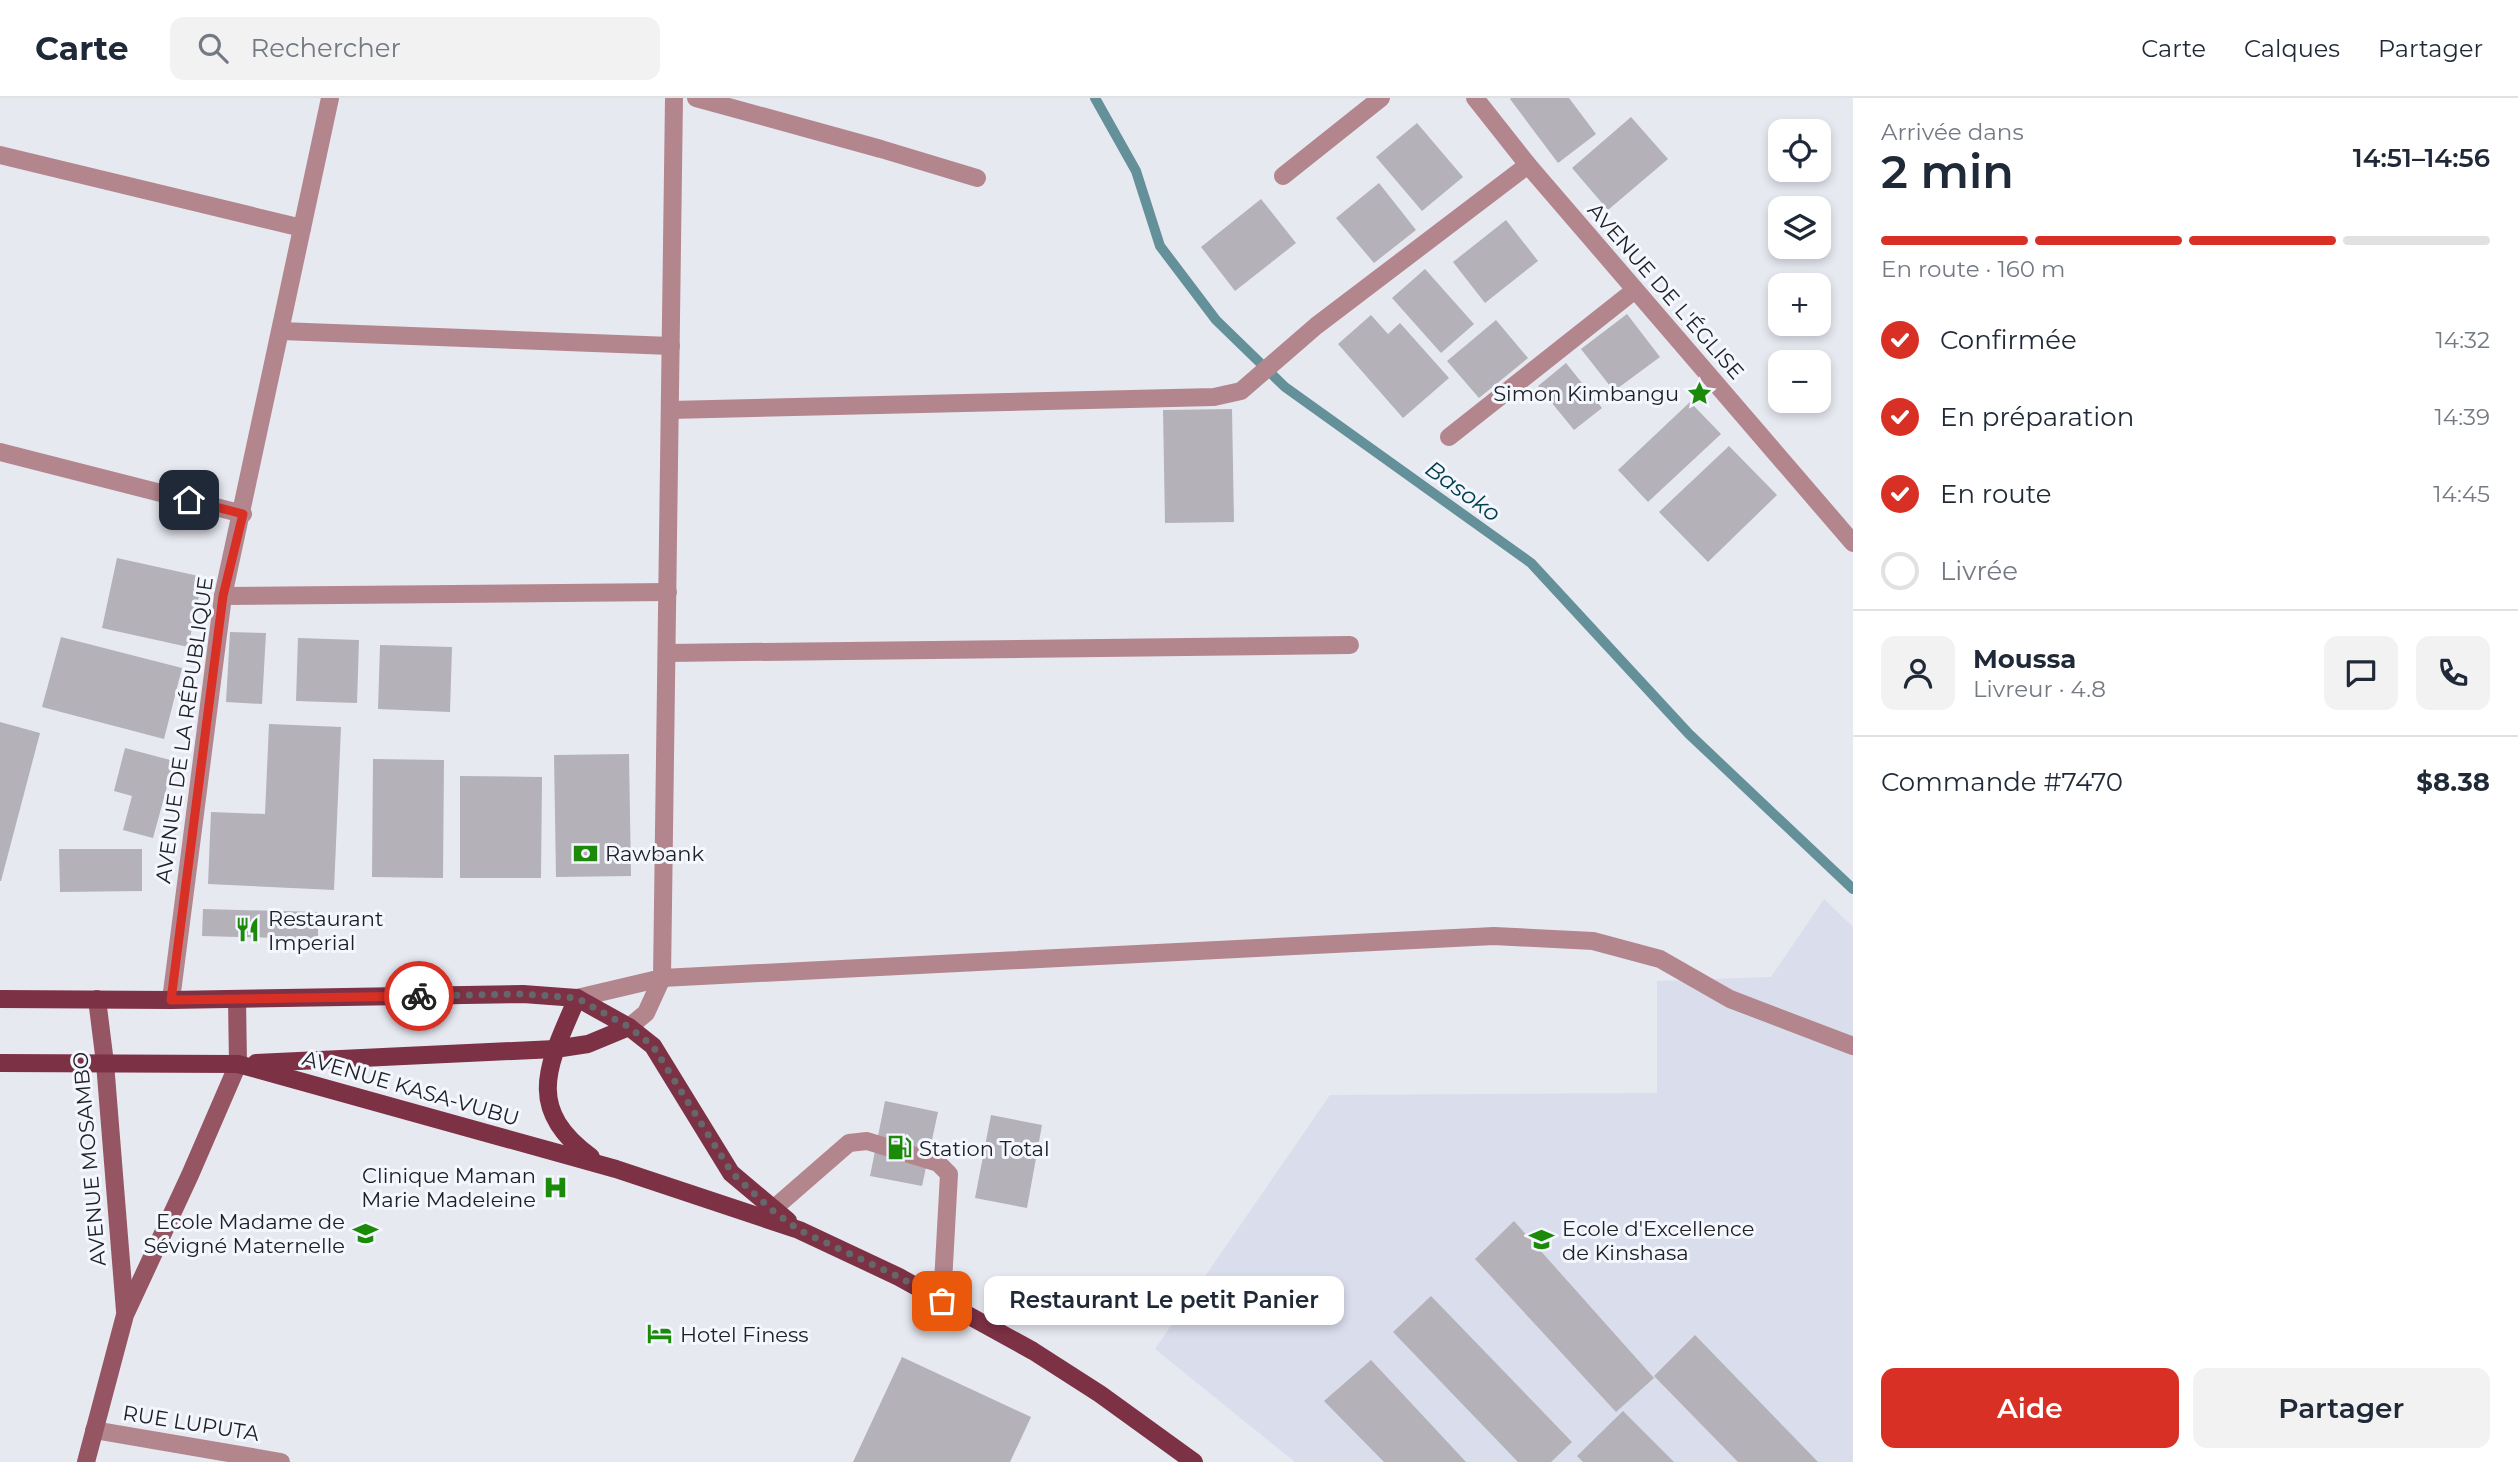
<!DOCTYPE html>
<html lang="fr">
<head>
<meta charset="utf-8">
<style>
  :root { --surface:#fff; --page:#f2f2f3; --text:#1f2937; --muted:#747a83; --line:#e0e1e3; --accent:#d93025 }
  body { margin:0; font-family:Montserrat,sans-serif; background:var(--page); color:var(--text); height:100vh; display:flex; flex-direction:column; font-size:26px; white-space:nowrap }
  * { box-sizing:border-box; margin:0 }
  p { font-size:23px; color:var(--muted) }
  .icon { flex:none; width:38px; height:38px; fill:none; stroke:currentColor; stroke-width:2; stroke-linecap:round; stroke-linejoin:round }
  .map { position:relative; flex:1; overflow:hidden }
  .details { display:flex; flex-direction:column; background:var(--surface); width:665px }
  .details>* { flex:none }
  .buttons { position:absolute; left:1768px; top:21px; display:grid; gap:14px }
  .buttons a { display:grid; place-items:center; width:63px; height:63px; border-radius:14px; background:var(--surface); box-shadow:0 4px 10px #0003; font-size:35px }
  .pin { position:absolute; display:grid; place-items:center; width:60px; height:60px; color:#fff; margin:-30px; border-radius:14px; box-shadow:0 4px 10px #0006 }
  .courier { position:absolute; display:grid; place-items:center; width:70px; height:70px; margin:-35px; border:5px solid #d93025; border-radius:50%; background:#fff; color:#222; box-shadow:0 2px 9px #0007 }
  .bubble { position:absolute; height:49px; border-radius:14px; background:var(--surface); box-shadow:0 4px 10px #0003; font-size:23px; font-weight:600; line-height:49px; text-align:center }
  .head em { font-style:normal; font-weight:600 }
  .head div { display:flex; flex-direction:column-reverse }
  .head { display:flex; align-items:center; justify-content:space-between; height:119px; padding:0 28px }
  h1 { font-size:46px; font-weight:600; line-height:52px }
  .bar { display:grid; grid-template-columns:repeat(4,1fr); gap:10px 7px; align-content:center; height:84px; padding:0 28px }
  .bar i { height:9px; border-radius:5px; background:var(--line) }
  .bar .active { background:var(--accent) }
  .bar p { grid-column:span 4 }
  .line { display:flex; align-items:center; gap:18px; padding:0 28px; border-top:2px solid var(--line) }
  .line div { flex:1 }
  .round { display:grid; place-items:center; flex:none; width:74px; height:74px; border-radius:14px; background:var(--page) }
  ol { padding:0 28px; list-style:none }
  li { display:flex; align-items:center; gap:21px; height:77px }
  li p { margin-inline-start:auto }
  li .icon { padding:7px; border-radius:50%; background:var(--accent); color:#fff; stroke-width:4 }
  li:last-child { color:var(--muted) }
  li i { width:38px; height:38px; border:4px solid var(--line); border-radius:50% }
  .action { display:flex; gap:14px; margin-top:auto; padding:14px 28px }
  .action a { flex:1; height:80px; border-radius:14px; background:var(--accent); color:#fff; font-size:28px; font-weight:600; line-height:80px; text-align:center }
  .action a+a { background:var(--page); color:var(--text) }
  header { display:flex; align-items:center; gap:42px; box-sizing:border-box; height:98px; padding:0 35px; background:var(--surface); border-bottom:2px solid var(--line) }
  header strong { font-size:33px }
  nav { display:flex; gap:38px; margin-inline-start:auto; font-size:24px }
  .search { width:490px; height:63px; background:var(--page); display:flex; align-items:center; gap:18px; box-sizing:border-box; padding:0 24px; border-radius:14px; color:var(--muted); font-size:26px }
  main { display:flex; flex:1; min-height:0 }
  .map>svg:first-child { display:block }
</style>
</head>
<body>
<header>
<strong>Carte</strong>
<div class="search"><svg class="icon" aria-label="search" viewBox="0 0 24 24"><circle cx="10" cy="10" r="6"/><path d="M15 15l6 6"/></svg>Rechercher</div>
<nav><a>Carte</a><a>Calques</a><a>Partager</a></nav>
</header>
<main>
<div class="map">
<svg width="1853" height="1364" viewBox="0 0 1853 1364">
  <rect width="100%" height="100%" fill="#e7e9f1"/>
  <polygon fill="#d9ddec" points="1824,801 1853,829 1853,1364 1295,1364 1155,1251 1330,997 1657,995 1657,883 1771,879"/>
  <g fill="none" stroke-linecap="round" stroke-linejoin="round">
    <polyline stroke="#649099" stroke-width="10" points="1095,0 1136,73 1160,148 1216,222 1285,289 1531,465 1689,636 1853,791"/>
  </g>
  <g fill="#b4b1b8">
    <polygon points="1511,0 1569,0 1596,36 1558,65 1510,1"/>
    <polygon points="1631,19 1668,61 1608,112 1572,70"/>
    <polygon points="1417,25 1463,79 1422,113 1376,59"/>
    <polygon points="1379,85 1416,132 1374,165 1336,120"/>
    <polygon points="1261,101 1296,145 1235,193 1201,149"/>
    <polygon points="1506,122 1538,163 1485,205 1453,164"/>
    <polygon points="1425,171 1474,226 1441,255 1392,200"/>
    <polygon points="1627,216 1660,259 1614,293 1581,251"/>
    <polygon points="1371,217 1388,236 1400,225 1449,280 1403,320 1338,246"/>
    <polygon points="1496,222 1528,260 1479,300 1447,263"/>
    <polygon points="1566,265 1602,310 1574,332 1538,288"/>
    <polygon points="1690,304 1721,336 1648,404 1618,372"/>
    <polygon points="1232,311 1234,424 1165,425 1163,312"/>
    <polygon points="1729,348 1777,397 1708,464 1659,414"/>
    <polygon points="117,460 203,479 188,549 102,530"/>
    <polygon points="230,534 266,535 262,606 226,604"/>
    <polygon points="61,539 182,570 164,641 42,609"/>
    <polygon points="298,540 359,542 357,605 296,603"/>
    <polygon points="380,547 452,549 450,614 378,611"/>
    <polygon points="0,624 40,635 1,783 0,783"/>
    <polygon points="269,626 341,629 334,792 208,786 211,714 265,716"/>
    <polygon points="125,650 174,663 153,740 123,732 132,698 114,693"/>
    <polygon points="629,656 631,778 556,779 554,657"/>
    <polygon points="373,661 444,662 443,780 372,779"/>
    <polygon points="460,678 542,679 541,780 460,780"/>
    <polygon points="59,751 142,751 142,793 60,794"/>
    <polygon points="203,811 318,814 318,841 202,838"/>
    <polygon points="885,1003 938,1014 922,1088 870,1078"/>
    <polygon points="991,1017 1042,1027 1027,1110 975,1100"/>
    <polygon points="1514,1123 1654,1280 1616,1314 1475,1161"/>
    <polygon points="1431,1198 1572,1344 1551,1364 1518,1364 1393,1234"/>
    <polygon points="1695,1237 1818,1364 1738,1364 1654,1278"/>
    <polygon points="902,1259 1031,1319 1010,1364 853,1364"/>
    <polygon points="1371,1262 1466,1364 1384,1364 1324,1303"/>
    <polygon points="1623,1313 1674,1364 1583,1364 1577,1358"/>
  </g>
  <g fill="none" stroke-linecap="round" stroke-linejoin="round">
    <g stroke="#b3868e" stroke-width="18">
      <polyline points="1283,78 1381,0"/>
      <polyline points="1449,339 1635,192"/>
      <polyline points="772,1112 849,1045 867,1043 938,1065 949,1076 942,1203"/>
    </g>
    <g stroke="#b3868e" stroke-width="18">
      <polyline points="674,0 662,880 1494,838 1593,843 1660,861 1730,901 1853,948"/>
      <polyline points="696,0 881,51 977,80"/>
      <polyline points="1475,0 1528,67 1853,445"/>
      <polyline points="0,57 302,130"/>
      <polyline points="281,233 671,248"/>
      <polyline points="670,312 1214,299 1241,293 1316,228 1528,67"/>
      <polyline points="0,354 243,416"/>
      <polyline points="223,498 668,494"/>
      <polyline points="667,555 1350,547"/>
      <polyline points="577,900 662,880 646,915 629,929"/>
      <polyline points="171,902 223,498 330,0"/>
      <polyline points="94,1332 281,1364"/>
    </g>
    <g stroke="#955563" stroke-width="18">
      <polyline points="97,901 105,965 125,1213"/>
      <polyline points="86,1364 125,1217 190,1077 238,966 237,901"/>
    </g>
    <g stroke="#7d3145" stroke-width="18">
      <path d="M577,900c-27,64 -55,109 14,159"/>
      <polyline points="0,901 171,902 523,896 577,900 629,929 653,948 731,1075 788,1123"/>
      <polyline points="0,965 238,966 616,1071 799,1132 899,1179 1033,1253 1100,1296 1194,1364"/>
      <polyline points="256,965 555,951 588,946 629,929"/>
    </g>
  </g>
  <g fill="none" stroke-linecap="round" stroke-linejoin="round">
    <polyline stroke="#66676b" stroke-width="7" stroke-dasharray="0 12.6" points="419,898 523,896 577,900 629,929 653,948 732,1075 772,1112 799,1132 899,1179 942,1203"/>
    <polyline stroke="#d93025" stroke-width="9" points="189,402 243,416 223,498 171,902 419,898"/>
  </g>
  <defs>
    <symbol id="sight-bare" viewBox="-9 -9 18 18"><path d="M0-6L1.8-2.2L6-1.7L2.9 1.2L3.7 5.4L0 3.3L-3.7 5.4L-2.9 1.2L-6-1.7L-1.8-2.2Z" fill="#1b8a09" stroke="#f4f7ff" stroke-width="2.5" paint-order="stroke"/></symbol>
    <symbol id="bank-bare" viewBox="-9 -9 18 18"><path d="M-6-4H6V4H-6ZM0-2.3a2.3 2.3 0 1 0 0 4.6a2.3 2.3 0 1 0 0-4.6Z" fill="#1b8a09" stroke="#f4f7ff" stroke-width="2.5" paint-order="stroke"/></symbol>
    <symbol id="restaurant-bare" viewBox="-9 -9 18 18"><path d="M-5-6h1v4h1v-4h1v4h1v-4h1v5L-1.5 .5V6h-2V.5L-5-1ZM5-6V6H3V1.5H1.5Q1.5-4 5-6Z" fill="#1b8a09" stroke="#f4f7ff" stroke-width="2.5" paint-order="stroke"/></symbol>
    <symbol id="fuel-bare" viewBox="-9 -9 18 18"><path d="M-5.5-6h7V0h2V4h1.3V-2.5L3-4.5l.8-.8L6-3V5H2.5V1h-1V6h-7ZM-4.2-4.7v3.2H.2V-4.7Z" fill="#1b8a09" stroke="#f4f7ff" stroke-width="2.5" paint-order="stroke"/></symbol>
    <symbol id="hospital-bare" viewBox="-9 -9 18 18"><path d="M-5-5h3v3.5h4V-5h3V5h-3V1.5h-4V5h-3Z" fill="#1b8a09" stroke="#f4f7ff" stroke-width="2.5" paint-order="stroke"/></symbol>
    <symbol id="school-bare" viewBox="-9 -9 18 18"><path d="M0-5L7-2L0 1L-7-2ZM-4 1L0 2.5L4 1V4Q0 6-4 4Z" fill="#1b8a09" stroke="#f4f7ff" stroke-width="2.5" paint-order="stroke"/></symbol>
    <symbol id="hotel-bare" viewBox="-9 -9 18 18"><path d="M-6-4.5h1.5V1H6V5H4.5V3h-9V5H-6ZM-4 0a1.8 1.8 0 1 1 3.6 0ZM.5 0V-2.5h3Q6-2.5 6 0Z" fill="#1b8a09" stroke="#f4f7ff" stroke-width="2.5" paint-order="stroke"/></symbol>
  </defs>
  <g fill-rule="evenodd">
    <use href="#sight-bare" x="1682" y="278" width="35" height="35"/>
    <use href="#bank-bare" x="568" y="738" width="35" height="35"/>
    <use href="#restaurant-bare" x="230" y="814" width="35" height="35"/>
    <use href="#fuel-bare" x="882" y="1032" width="35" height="35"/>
    <use href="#hospital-bare" x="538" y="1072" width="35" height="35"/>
    <use href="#school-bare" x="348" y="1118" width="35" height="35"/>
    <use href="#school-bare" x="1524" y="1124" width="35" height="35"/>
    <use href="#hotel-bare" x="642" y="1218" width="35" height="35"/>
  </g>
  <g text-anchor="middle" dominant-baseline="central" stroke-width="6" stroke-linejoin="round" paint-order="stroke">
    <g font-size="21" fill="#202123" stroke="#f4f7ff">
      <text transform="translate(1666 193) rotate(49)">AVENUE DE L'ÉGLISE</text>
      <text transform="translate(184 632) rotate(-82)">AVENUE DE LA RÉPUBLIQUE</text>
      <text transform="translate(411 990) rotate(16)">AVENUE KASA-VUBU</text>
      <text transform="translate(89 1061) rotate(-95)">AVENUE MOSAMBO</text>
      <text transform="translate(191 1325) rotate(9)">RUE LUPUTA</text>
    </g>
    <g font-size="21" fill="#202123" stroke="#f4f7ff" text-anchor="start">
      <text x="1679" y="295" text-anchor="end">Simon Kimbangu</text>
      <text x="605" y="755">Rawbank</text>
      <text x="268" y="820">Restaurant<tspan x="268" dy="24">Imperial</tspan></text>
      <text x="919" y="1050">Station Total</text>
      <text x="536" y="1077" text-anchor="end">Clinique Maman<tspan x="536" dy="24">Marie Madeleine</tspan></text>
      <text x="345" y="1123" text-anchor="end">Ecole Madame de<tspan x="345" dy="24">Sévigné Maternelle</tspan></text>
      <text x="1562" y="1130">Ecole d'Excellence<tspan x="1562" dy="24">de Kinshasa</tspan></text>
      <text x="680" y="1236">Hotel Finess</text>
    </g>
    <g font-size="23" font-style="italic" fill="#013f48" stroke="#f4f7ff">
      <text transform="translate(1463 393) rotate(36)">Basoko</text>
    </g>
  </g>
</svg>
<div class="buttons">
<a><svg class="icon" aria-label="locate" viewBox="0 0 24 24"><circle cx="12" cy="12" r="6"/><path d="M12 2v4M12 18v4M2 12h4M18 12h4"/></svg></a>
<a><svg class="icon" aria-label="layers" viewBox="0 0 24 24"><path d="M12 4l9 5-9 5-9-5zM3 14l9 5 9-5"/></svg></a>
<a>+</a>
<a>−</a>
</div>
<div class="pin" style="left:942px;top:1203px;background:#ea580c"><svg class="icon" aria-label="bag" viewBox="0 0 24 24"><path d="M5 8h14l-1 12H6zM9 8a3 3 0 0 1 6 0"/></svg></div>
<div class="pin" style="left:189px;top:402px;background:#1f2937"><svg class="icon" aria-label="home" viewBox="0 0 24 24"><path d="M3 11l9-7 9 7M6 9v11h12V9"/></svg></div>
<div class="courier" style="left:419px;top:898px"><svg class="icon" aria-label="bike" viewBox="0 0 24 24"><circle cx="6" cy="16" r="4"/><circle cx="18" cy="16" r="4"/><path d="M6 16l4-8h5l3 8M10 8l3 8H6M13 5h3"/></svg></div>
<div class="bubble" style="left:984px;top:1178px;width:360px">Restaurant Le petit Panier</div>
</div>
<section class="details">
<div class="head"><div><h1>2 min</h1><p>Arrivée dans</p></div><em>14:51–14:56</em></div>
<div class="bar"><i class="active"></i><i class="active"></i><i class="active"></i><i></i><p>En route · 160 m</p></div>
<ol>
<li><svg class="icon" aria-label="check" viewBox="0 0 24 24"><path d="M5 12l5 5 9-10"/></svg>Confirmée<p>14:32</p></li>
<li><svg class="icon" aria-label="check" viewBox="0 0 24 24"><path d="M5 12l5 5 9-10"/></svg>En préparation<p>14:39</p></li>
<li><svg class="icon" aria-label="check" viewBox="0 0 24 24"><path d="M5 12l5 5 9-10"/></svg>En route<p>14:45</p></li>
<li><i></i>Livrée</li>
</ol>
<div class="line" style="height:126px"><a class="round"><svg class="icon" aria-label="person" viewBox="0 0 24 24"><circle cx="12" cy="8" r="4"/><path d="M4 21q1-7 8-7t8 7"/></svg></a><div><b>Moussa</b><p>Livreur · 4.8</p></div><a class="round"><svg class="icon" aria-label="chat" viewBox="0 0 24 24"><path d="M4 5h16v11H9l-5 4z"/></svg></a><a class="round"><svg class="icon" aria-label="phone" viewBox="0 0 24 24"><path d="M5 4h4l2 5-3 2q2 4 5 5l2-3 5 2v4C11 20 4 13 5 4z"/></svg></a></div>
<div class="line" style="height:91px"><div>Commande #7470</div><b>$8.38</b></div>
<div class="action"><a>Aide</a><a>Partager</a></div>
</section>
</main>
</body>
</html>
